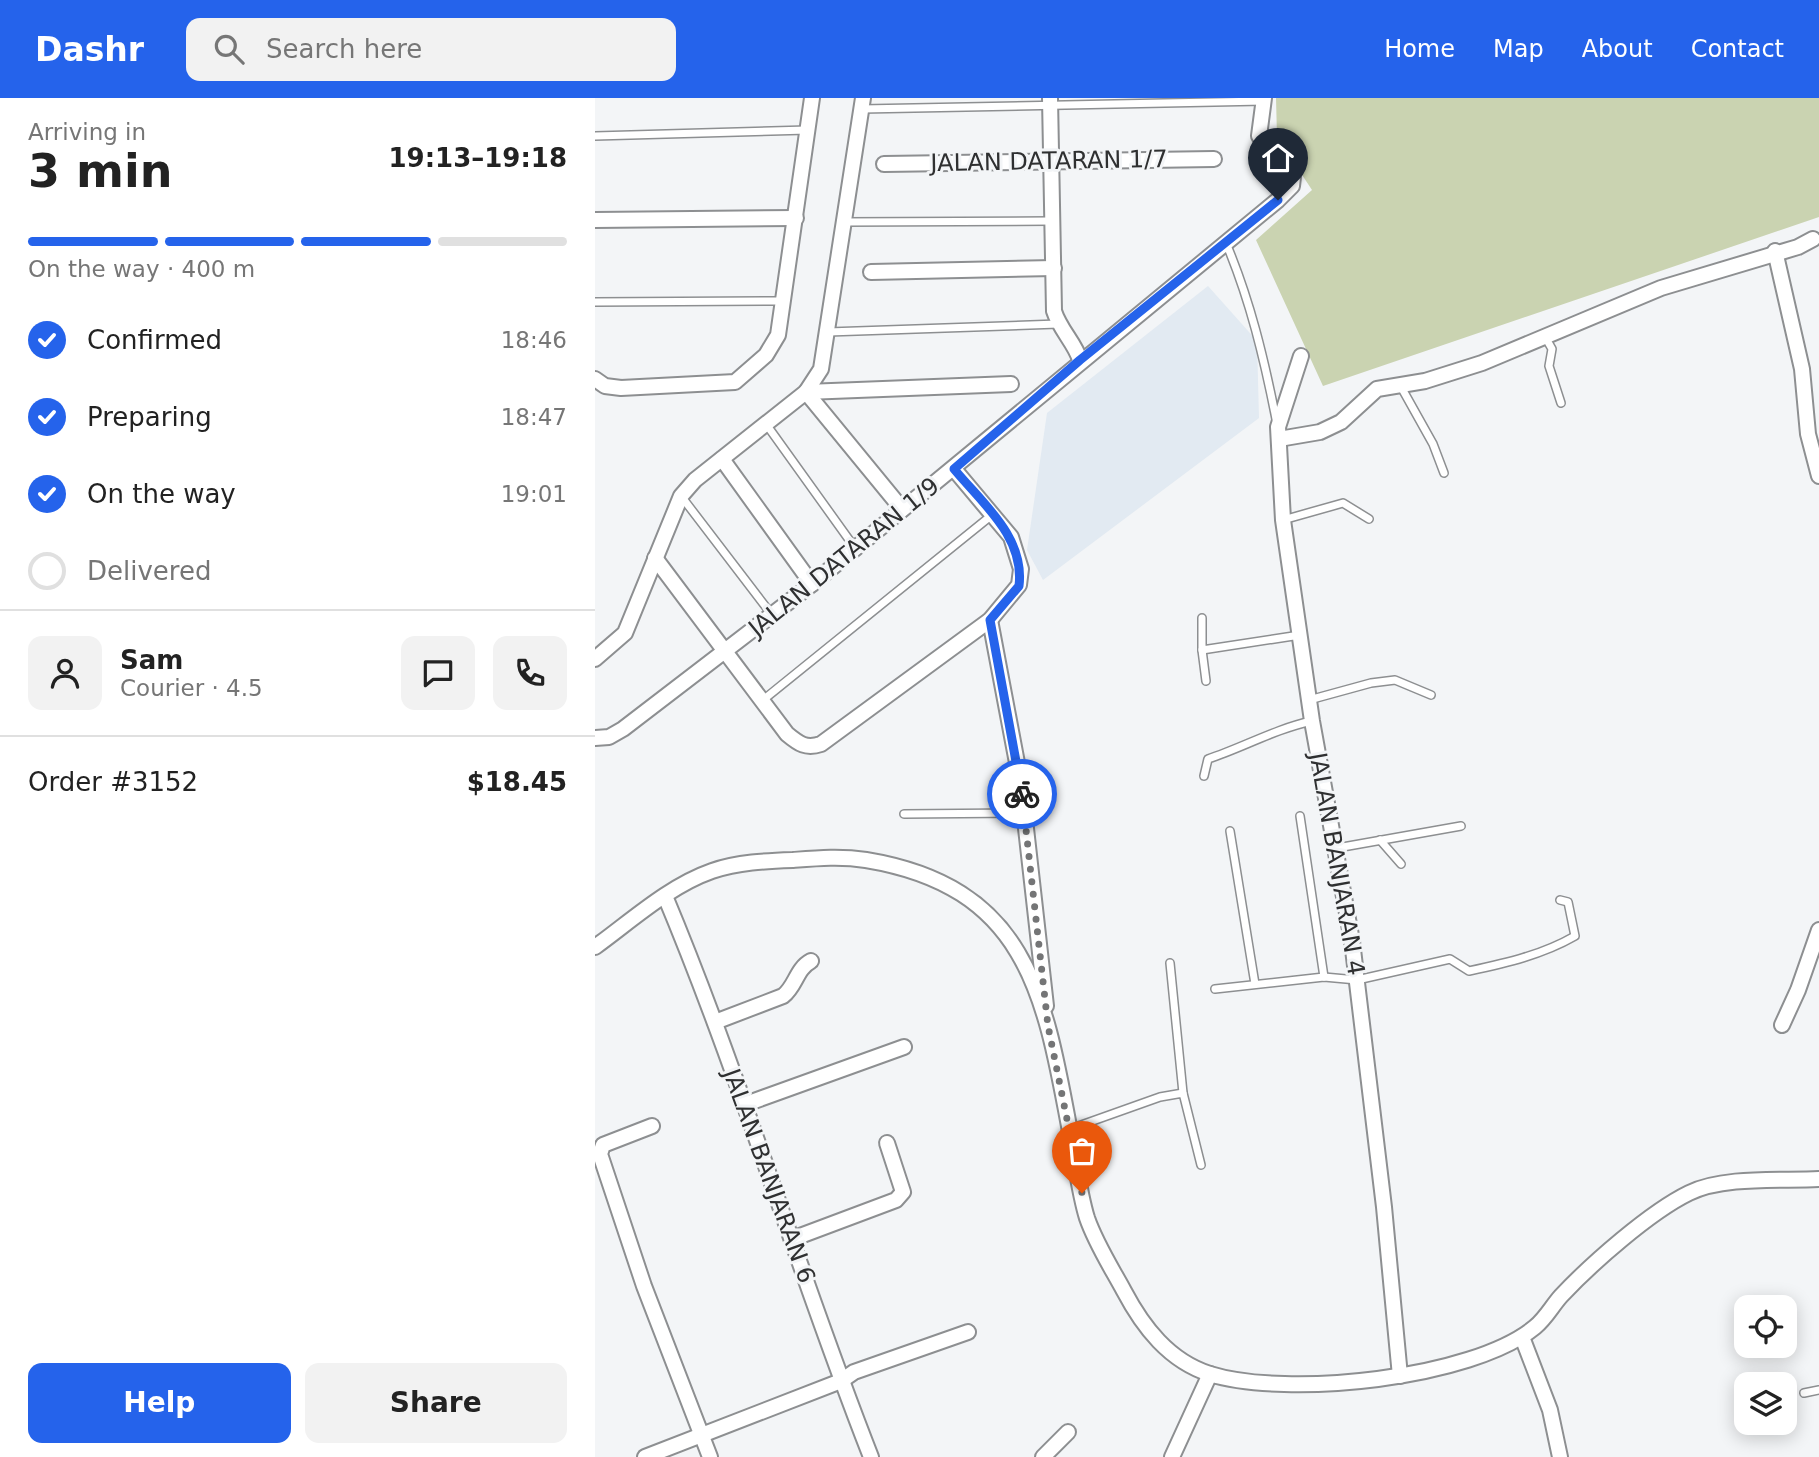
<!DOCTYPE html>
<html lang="en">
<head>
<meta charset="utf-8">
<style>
  :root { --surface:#fff; --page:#f2f2f2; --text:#222; --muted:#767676; --line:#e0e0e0; --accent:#2563eb }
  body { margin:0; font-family:"DejaVu Sans",sans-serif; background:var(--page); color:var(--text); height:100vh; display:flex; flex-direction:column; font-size:26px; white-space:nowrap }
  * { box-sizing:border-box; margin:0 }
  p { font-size:23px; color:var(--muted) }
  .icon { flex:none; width:38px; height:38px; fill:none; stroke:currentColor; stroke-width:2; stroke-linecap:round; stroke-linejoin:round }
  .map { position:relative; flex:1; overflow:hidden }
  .details { display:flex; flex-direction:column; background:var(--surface); width:595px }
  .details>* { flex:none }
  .buttons { position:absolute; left:1139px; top:1197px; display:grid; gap:14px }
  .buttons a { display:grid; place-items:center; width:63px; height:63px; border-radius:14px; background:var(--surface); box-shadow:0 4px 18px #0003; font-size:35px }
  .pin { position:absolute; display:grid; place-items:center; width:60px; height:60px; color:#fff; margin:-72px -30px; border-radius:50% 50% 50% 0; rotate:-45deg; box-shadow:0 0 7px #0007 }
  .pin .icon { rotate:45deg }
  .courier { position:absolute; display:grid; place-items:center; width:70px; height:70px; margin:-35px; border:5px solid #2563eb; border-radius:50%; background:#fff; color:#222; box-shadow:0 2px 9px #0007 }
  .summary em { font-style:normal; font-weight:600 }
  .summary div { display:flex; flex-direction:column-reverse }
  .summary { display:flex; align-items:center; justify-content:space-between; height:119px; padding:0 28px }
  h1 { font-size:46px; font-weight:600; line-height:52px }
  .bar { display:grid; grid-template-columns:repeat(4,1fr); gap:10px 7px; align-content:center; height:84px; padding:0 28px }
  .bar i { height:9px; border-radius:5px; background:var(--line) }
  .bar .selected { background:var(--accent) }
  .bar p { grid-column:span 4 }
  .line { display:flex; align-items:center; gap:18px; padding:0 28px; border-top:2px solid var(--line) }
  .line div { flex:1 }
  .round { display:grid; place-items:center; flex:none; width:74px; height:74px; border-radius:14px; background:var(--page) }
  ol { padding:0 28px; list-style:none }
  li { display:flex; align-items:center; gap:21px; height:77px }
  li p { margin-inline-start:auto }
  li .icon { padding:7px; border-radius:50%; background:var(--accent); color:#fff; stroke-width:4 }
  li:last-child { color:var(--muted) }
  li i { width:38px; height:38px; border:4px solid var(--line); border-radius:50% }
  .action { display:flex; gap:14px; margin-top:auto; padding:14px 28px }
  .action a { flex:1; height:80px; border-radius:14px; background:var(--accent); color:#fff; font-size:28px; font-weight:600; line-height:80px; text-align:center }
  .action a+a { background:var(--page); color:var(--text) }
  header { display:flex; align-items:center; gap:42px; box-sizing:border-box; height:98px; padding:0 35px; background:var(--accent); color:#fff }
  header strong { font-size:33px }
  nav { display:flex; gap:38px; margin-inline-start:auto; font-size:24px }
  .search { width:490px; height:63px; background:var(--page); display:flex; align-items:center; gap:18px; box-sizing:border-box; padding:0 24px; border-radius:14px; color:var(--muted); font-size:26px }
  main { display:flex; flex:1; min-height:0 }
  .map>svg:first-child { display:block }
</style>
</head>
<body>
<header>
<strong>Dashr</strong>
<div class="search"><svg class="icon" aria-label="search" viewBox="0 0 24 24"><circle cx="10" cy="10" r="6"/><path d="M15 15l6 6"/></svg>Search here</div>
<nav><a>Home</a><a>Map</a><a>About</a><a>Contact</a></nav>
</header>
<main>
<section class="details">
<div class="summary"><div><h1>3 min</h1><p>Arriving in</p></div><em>19:13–19:18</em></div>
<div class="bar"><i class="selected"></i><i class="selected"></i><i class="selected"></i><i></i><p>On the way · 400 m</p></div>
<ol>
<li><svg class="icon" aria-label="check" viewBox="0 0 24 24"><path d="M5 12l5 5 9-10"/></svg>Confirmed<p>18:46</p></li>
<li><svg class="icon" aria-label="check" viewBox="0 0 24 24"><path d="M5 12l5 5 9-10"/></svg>Preparing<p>18:47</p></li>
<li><svg class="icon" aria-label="check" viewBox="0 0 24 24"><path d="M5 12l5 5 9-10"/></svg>On the way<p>19:01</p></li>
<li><i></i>Delivered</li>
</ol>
<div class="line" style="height:126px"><a class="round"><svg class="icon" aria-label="person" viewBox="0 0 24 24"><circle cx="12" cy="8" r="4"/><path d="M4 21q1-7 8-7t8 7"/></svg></a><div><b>Sam</b><p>Courier · 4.5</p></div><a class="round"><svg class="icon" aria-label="chat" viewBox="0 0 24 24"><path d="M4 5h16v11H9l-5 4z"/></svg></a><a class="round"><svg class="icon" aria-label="phone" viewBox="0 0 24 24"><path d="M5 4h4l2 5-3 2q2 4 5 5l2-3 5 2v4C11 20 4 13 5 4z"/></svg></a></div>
<div class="line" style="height:91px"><div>Order #3152</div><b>$18.45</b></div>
<div class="action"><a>Help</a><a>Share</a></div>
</section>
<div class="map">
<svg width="1224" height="1359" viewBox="0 0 1224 1359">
  <rect width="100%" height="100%" fill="#f3f5f7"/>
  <polygon fill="#e2eaf2" points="613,188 662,243 664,320 448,482 432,452 452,315"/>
  <polygon fill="#cad3b1" points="681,0 1224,0 1224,119 728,288 661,142 717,92 682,39"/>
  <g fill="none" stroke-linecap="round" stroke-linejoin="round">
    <defs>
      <g id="service">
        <polyline points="267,11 669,3"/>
        <polyline points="0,38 213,32"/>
        <polyline points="249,124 456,123"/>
        <path d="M631,145c24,57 38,115 50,176"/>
        <polyline points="0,204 187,203"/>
        <polyline points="233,234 463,226"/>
        <polyline points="949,237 957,251 954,268 966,305"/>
        <polyline points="805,287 838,346 849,375"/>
        <polyline points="171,326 260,450"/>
        <polyline points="86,398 177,517"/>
        <polyline points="688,422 748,405 774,421"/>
        <polyline points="607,520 607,552 705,537"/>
        <polyline points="607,552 611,583"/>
        <polyline points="168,602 397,417"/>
        <polyline points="714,602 776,585 800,582 836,597"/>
        <path d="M609,678l4,-17c36,-12 67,-30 104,-38"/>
        <polyline points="309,716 429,715"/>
        <polyline points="705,718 729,879"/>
        <polyline points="635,733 660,886"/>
        <polyline points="785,742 806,766"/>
        <polyline points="742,750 866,728"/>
        <polyline points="575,865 588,995"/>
        <path d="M620,891l109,-12 33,3 93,-21 19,12c37,-8 73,-16 106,-35l-7,-34 -8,-2"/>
        <polyline points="475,1031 565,999 588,995 606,1067"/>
        <polyline points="1209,1295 1224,1292"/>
      </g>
      <g id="minor">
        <path d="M455,0l4,213c6,19 21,32 26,49"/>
        <polyline points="289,66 619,61"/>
        <polyline points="0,122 201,120"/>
        <polyline points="1180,153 1207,271 1213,336 1224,378"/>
        <polyline points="276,174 459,170"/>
        <polyline points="706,258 683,329 688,422 717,623 757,843 789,1109 805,1278"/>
        <polyline points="0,281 10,288 26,290 140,284 171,257 183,237 217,0"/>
        <polyline points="211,294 416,286"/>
        <polyline points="211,294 307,411"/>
        <polyline points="684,341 725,334 746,324 782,291 830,283 887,265 1066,190 1203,149 1218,141"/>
        <polyline points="127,361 217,486"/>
        <path d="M60,460l132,176c12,10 19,15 34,10l169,-124 29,-35 2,-16 -10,-32 -57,-68"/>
        <polyline points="395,522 426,686 451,908"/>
        <polyline points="0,561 30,535 86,398 100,382 211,294 226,271 268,0"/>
        <polyline points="0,640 14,639 28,631 217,486 683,102 697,88 698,79 664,38 669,0"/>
        <path d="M70,798c77,184 133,376 206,561"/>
        <path d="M0,849c36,-26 74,-61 117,-76 26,-9 54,-10 81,-11 25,-2 48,-4 73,0 163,27 179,137 205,277 5,26 8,55 16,81 9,26 24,49 37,73 19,36 45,70 86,83 77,24 262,5 325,-47 11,-9 17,-21 26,-31 30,-32 89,-84 128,-103 34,-17 92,-12 130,-14"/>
        <path d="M120,924l68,-26c13,-10 13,-27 28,-35"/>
        <polyline points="1187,927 1203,892 1224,832"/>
        <polyline points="148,1007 309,949"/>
        <polyline points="57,1028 8,1047 5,1056 49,1188 115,1359"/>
        <polyline points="197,1141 301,1102 308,1094 292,1045"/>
        <polyline points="927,1239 955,1312 965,1359"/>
        <polyline points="50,1359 246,1283 259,1274 373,1234"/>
        <polyline points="448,1359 473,1334"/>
        <polyline points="577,1359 615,1276"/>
      </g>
    </defs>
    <use href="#service" stroke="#8d8f91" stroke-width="10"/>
    <use href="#minor" stroke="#8d8f91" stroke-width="18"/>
    <use href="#service" stroke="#fff" stroke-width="7"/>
    <use href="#minor" stroke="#fff" stroke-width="14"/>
  </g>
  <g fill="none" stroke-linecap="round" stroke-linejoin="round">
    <polyline stroke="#747576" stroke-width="7" stroke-dasharray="0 12.6" points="427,696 453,928 487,1095"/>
    <path stroke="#2563eb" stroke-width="9" d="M427,696l-32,-174 29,-34c6,-49 -36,-82 -65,-117l126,-109 198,-160"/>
  </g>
  <g text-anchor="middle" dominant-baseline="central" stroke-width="6" stroke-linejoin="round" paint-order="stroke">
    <g font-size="24" fill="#2f3031" stroke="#f3f5f7">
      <text transform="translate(454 63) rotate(-1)">JALAN DATARAN 1/7</text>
      <text transform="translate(249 459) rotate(-39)">JALAN DATARAN 1/9</text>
      <text transform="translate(742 766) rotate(80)">JALAN BANJARAN 4</text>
      <text transform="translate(174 1078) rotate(70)">JALAN BANJARAN 6</text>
    </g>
  </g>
</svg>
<div class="buttons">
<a><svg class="icon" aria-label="locate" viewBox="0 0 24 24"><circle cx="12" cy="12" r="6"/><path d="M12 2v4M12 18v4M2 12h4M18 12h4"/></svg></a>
<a><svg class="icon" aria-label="layers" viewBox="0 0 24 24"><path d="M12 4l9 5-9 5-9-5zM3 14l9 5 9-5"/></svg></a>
</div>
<div class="pin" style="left:487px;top:1095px;background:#ea580c"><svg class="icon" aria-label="bag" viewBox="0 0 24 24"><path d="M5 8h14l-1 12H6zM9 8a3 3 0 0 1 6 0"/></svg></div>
<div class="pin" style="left:683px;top:102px;background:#1f2937"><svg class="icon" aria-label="home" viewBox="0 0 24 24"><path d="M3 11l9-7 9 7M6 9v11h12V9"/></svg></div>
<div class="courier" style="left:427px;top:696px"><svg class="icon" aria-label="bike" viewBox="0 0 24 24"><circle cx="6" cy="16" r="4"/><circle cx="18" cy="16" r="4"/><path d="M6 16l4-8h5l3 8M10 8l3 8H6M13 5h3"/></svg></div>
</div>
</main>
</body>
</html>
